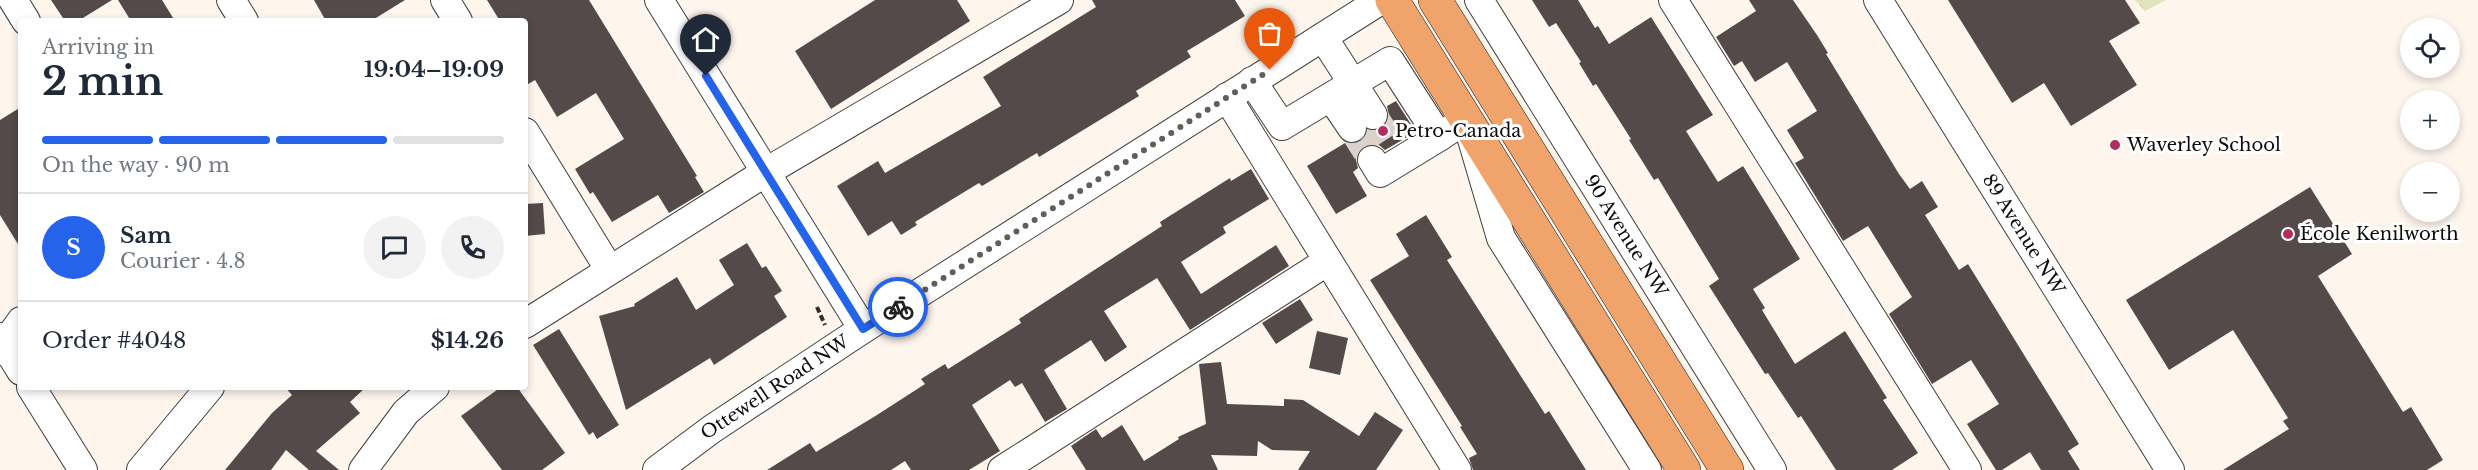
<!DOCTYPE html>
<html lang="en">
<head>
<meta charset="utf-8">
<style>
  :root { --surface:#fff; --page:#f2f2f3; --text:#1f2937; --muted:#747a83; --line:#e0e1e3; --accent:#2563eb }
  body { margin:0; font-family:"Libre Baskerville",serif; background:var(--page); color:var(--text); height:100vh; display:flex; flex-direction:column; font-size:22px; white-space:nowrap }
  * { box-sizing:border-box; margin:0 }
  p { font-size:20px; color:var(--muted) }
  .icon { flex:none; width:33px; height:33px; fill:none; stroke:currentColor; stroke-width:2; stroke-linecap:round; stroke-linejoin:round }
  .map { position:relative; flex:1; overflow:hidden }
  .side { position:absolute; left:18px; top:18px; width:510px; height:372px; display:flex; flex-direction:column; background:var(--surface); border-radius:6px; box-shadow:0 3px 9px #0003 }
  .side>* { flex:none }
  .tools { position:absolute; left:2400px; top:18px; display:grid; gap:12px }
  .tools a { display:grid; place-items:center; width:60px; height:60px; border-radius:50%; background:var(--surface); box-shadow:0 3px 9px #0003; font-size:30px }
  .pin { position:absolute; display:grid; place-items:center; width:51px; height:51px; color:#fff; margin:-62px -26px; border-radius:50% 50% 50% 0; rotate:-45deg; box-shadow:0 0 6px #0007 }
  .pin .icon { rotate:45deg }
  .courier { position:absolute; display:grid; place-items:center; width:60px; height:60px; margin:-30px; border:4px solid #2563eb; border-radius:50%; background:#fff; color:#222; box-shadow:0 2px 8px #0007 }
  .overview em { font-style:normal; font-weight:800 }
  .overview div { display:flex; flex-direction:column-reverse }
  .overview { display:flex; align-items:center; justify-content:space-between; height:102px; padding:0 24px }
  h1 { font-size:39px; font-weight:800; line-height:45px }
  .bar { display:grid; grid-template-columns:repeat(4,1fr); gap:9px 6px; align-content:center; height:72px; padding:0 24px }
  .bar i { height:8px; border-radius:4px; background:var(--line) }
  .bar .selected { background:var(--accent) }
  .bar p { grid-column:span 4 }
  .line { display:flex; align-items:center; gap:15px; padding:0 24px; border-top:2px solid var(--line) }
  .line div { flex:1 }
  .round { display:grid; place-items:center; flex:none; width:63px; height:63px; border-radius:32px; background:var(--page) }
  .map>svg:first-child { display:block }
</style>
</head>
<body>
<div class="map">
<svg width="2478" height="470" viewBox="0 0 2478 470">
  <defs>
    <pattern id="park-crowns" width="20" height="18" patternUnits="userSpaceOnUse" patternTransform="scale(1.5)"><rect width="20" height="18" fill="#dfe6b9"/><path d="M2 6a3 3 0 1 1 6 0M12 15a3 3 0 1 1 6 0" fill="none" stroke="#bec49e"/></pattern>
  </defs>
  <rect width="100%" height="100%" fill="#fef5ed"/>
  <polygon fill="url(#park-crowns)" points="2135,0 2166,0 2145,11"/>
  <g fill="#544a49">
    <polygon points="51,0 112,0 78,21 65,21"/>
    <polygon points="118,0 162,0 175,21 131,21"/>
    <polygon points="314,0 405,0 371,21 326,21"/>
    <polygon points="487,0 589,0 697,176 695,177 704,192 669,213 658,195 612,222 593,192 590,194 575,169 624,139 596,93 557,117 535,80 525,86 525,21 500,21"/>
    <polygon points="875,0 957,0 970,21 831,109 795,51"/>
    <polygon points="1092,0 1235,0 1245,16 1187,51 1191,57 1136,91 1139,96 1039,157 1037,153 982,186 979,183 915,222 917,225 901,235 892,221 868,236 837,186 878,161 885,173 1001,106 983,77 1096,7"/>
    <polygon points="1532,0 1578,0 1595,28 1598,26 1609,44 1651,17 1713,115 1686,131 1718,182 1743,166 1800,259 1753,289 1765,308 1762,310 1795,364 1845,331 1887,398 1883,400 1918,453 1892,470 1836,470 1801,416 1798,418 1768,373 1765,374 1709,286 1719,279 1658,178 1654,180 1629,140 1631,139 1596,84 1593,86 1579,63 1581,62 1556,23 1549,27"/>
    <polygon points="1749,0 1793,0 1817,35 1828,53 1826,54 1899,174 1910,189 1922,181 1938,207 1925,215 1959,270 1968,264 2079,444 2068,451 2080,470 2041,470 2030,452 2002,470 1996,470 1967,424 1999,404 1971,360 1932,384 1889,314 1912,297 1868,226 1843,241 1795,163 1804,158 1787,130 1817,111 1787,62 1755,82 1742,61 1734,66 1716,37 1756,11"/>
    <polygon points="1948,0 2125,0 2140,23 2109,41 2137,85 2071,126 2044,83 2012,103"/>
    <polygon points="1396,101 1416,132 1385,150 1379,145 1372,144 1363,146 1357,153 1356,160 1358,168 1353,172 1367,196 1336,214 1307,166 1345,143 1353,144 1361,142 1368,130 1374,131 1382,129 1388,122 1389,115 1387,106"/>
    <polygon points="21,107 21,249 0,215 0,120"/>
    <polygon points="1251,169 1269,199 1223,227 1226,233 1181,262 1201,294 1276,245 1289,266 1190,330 1157,278 1104,311 1127,347 1105,362 1091,340 1044,370 1067,409 1045,422 1022,383 1015,387 1010,380 972,405 1000,451 969,470 911,470 905,461 891,470 767,470 810,443 816,452 877,415 925,384 921,379 945,364 948,369 1021,323 1019,319 1162,226 1160,222 1230,178 1231,181"/>
    <polygon points="2310,187 2352,254 2318,276 2403,412 2411,407 2443,460 2427,470 2223,470 2289,429 2283,421 2288,418 2233,330 2169,370 2126,300"/>
    <polygon points="543,203 545,234 525,236 525,204"/>
    <polygon points="1426,215 1452,257 1447,260 1545,414 1549,411 1586,470 1473,470 1469,458 1477,454 1460,427 1462,426 1370,280 1409,256 1396,234"/>
    <polygon points="747,243 762,268 766,266 782,291 774,296 787,317 714,365 710,358 626,410 599,316 635,306 634,304 677,277 696,310 734,285 719,260"/>
    <polygon points="1300,299 1313,320 1276,344 1262,323"/>
    <polygon points="559,329 619,425 597,439 593,432 589,435 533,345"/>
    <polygon points="1317,331 1348,338 1340,375 1309,368"/>
    <polygon points="1221,362 1227,404 1284,406 1284,399 1303,400 1359,436 1375,412 1403,430 1376,470 1298,470 1310,451 1272,450 1258,441 1257,456 1211,455 1218,470 1086,470 1071,446 1096,429 1102,438 1122,425 1144,461 1179,439 1178,437 1206,424 1199,364"/>
    <polygon points="285,387 366,387 350,402 360,413 316,451 339,470 309,470 286,450 271,470 225,470 272,413 292,395"/>
    <polygon points="501,387 517,387 565,453 542,470 502,470 461,416"/>
  </g>
  <g fill="none" stroke-linecap="round" stroke-linejoin="round">
    <g stroke="#dad2cb" stroke-width="28" stroke-dasharray="28 14" stroke-linecap="butt">
      <polyline points="1373,115 1393,146"/>
      <polyline points="1352,128 1372,160"/>
    </g>
    <defs>
      <g id="minor">
        <polyline points="13,0 26,21"/>
        <polyline points="231,0 244,21"/>
        <polyline points="445,0 458,21"/>
        <polyline points="659,0 863,329"/>
        <path id="s1" d="M1479,0l293,470"/>
        <polyline points="1673,0 1967,470"/>
        <path id="s2" d="M1878,0l292,470"/>
        <polyline points="1323,37 1373,115"/>
        <polyline points="1252,81 1282,126 1390,61 1439,137 1466,119 1501,238 1647,470"/>
        <polyline points="1227,97 1457,470"/>
        <polyline points="1331,97 1352,128"/>
        <polyline points="525,132 609,269"/>
        <polyline points="1372,160 1380,173 1439,137"/>
        <polyline points="525,324 766,172 1059,0"/>
        <polyline points="0,337 21,371"/>
        <polyline points="0,351 21,321"/>
        <polyline points="31,387 83,470"/>
        <polyline points="141,470 210,387"/>
        <polyline points="363,470 406,412 435,387"/>
        <path id="s3" d="M657,470l55,-41 151,-100 518,-329"/>
        <polyline points="1002,470 1328,261"/>
      </g>
      <g id="major">
        <polyline points="1392,0 1684,470"/>
        <polyline points="1435,0 1727,470"/>
      </g>
    </defs>
    <use href="#minor" stroke="#3f3f3f" stroke-width="30"/>
    <use href="#major" stroke="#1d1d1d" stroke-width="34"/>
    <polyline stroke="#2e2e2e" stroke-width="4" stroke-dasharray="6 3" stroke-linecap="butt" points="817,307 825,325"/>
    <use href="#minor" stroke="#fff" stroke-width="28"/>
    <use href="#major" stroke="#f0a36b" stroke-width="33"/>
  </g>
  <g fill="none" stroke-linecap="round" stroke-linejoin="round">
    <polyline stroke="#615e5b" stroke-width="6" stroke-dasharray="0 10.8" points="898,307 1270,70"/>
    <polyline stroke="#2563eb" stroke-width="8" points="706,76 863,329 898,307"/>
  </g>
  <g fill="#b32d61" stroke="#fff" stroke-width="2">
    <circle cx="1383" cy="131" r="6"/>
    <circle cx="2115" cy="145" r="6"/>
    <circle cx="2288" cy="234" r="6"/>
  </g>
  <g text-anchor="middle" dominant-baseline="central" stroke-width="6" stroke-linejoin="round" paint-order="stroke">
    <g font-size="18" fill="#0c0c0c" stroke="#fff" text-anchor="start">
      <text x="1395" y="131">Petro-Canada</text>
      <text x="2127" y="145">Waverley School</text>
      <text x="2300" y="234">École Kenilworth</text>
    </g>
    <g font-size="18" fill="#0c0c0c" stroke="#fff">
      <text stroke="none"><textPath href="#s1" startOffset="278">90 Avenue NW</textPath></text>
      <text stroke="none"><textPath href="#s2" startOffset="276">89 Avenue NW</textPath></text>
      <text stroke="none"><textPath href="#s3" startOffset="144">Ottewell Road NW</textPath></text>
    </g>
  </g>
</svg>
<div class="tools">
<a><svg class="icon" aria-label="locate" viewBox="0 0 24 24"><circle cx="12" cy="12" r="6"/><path d="M12 2v4M12 18v4M2 12h4M18 12h4"/></svg></a>
<a>+</a>
<a>−</a>
</div>
<div class="pin" style="left:1270px;top:70px;background:#ea580c"><svg class="icon" aria-label="bag" viewBox="0 0 24 24"><path d="M5 8h14l-1 12H6zM9 8a3 3 0 0 1 6 0"/></svg></div>
<div class="pin" style="left:706px;top:76px;background:#1f2937"><svg class="icon" aria-label="home" viewBox="0 0 24 24"><path d="M3 11l9-7 9 7M6 9v11h12V9"/></svg></div>
<div class="courier" style="left:898px;top:307px"><svg class="icon" aria-label="bike" viewBox="0 0 24 24"><circle cx="6" cy="16" r="4"/><circle cx="18" cy="16" r="4"/><path d="M6 16l4-8h5l3 8M10 8l3 8H6M13 5h3"/></svg></div>
<section class="side">
<div class="overview"><div><h1>2 min</h1><p>Arriving in</p></div><em>19:04–19:09</em></div>
<div class="bar"><i class="selected"></i><i class="selected"></i><i class="selected"></i><i></i><p>On the way · 90 m</p></div>
<div class="line" style="height:108px"><b class="round" style="background:var(--accent);color:#fff">S</b><div><b>Sam</b><p>Courier · 4.8</p></div><a class="round"><svg class="icon" aria-label="chat" viewBox="0 0 24 24"><path d="M4 5h16v11H9l-5 4z"/></svg></a><a class="round"><svg class="icon" aria-label="phone" viewBox="0 0 24 24"><path d="M5 4h4l2 5-3 2q2 4 5 5l2-3 5 2v4C11 20 4 13 5 4z"/></svg></a></div>
<div class="line" style="height:78px"><div>Order #4048</div><b>$14.26</b></div>
</section>
</div>
</body>
</html>
